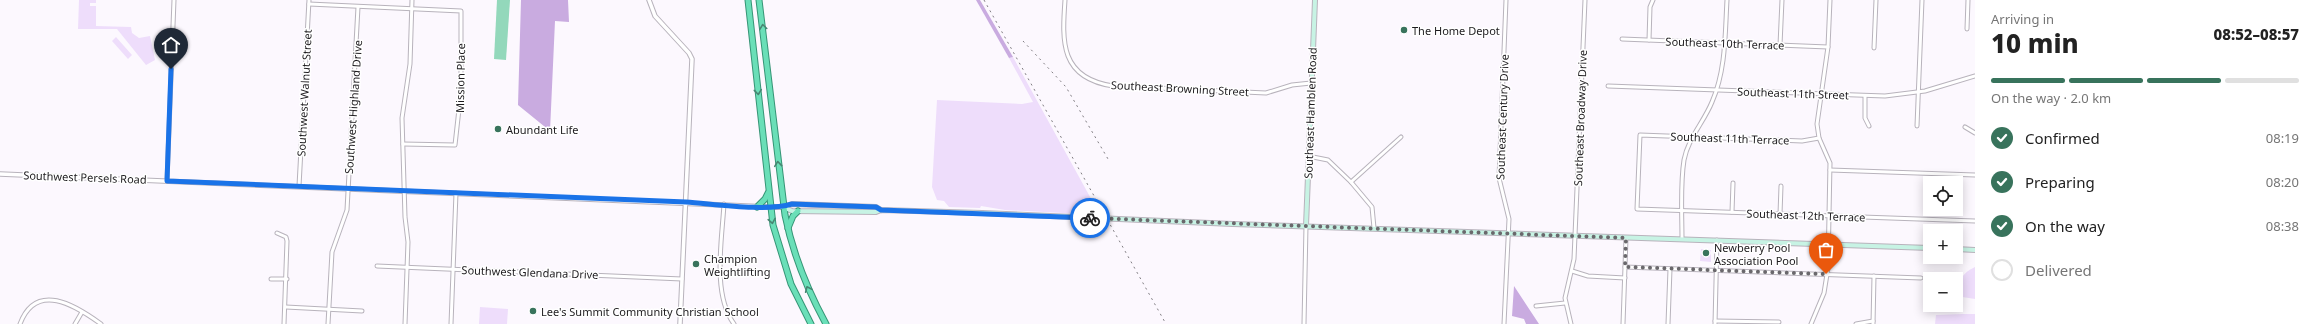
<!DOCTYPE html>
<html lang="en">
<head>
<meta charset="utf-8">
<style>
  :root { --surface:#fff; --page:#f2f2f2; --text:#222; --muted:#767676; --line:#e0e0e0; --accent:#38735c }
  body { margin:0; font-family:"Noto Sans",sans-serif; background:var(--page); color:var(--text); height:100vh; display:flex; flex-direction:column; font-size:15px; white-space:nowrap }
  * { box-sizing:border-box; margin:0 }
  p { font-size:13px; color:var(--muted) }
  .icon { flex:none; width:22px; height:22px; fill:none; stroke:currentColor; stroke-width:2; stroke-linecap:round; stroke-linejoin:round }
  .map { position:relative; flex:1; overflow:hidden }
  .drawer { display:flex; flex-direction:column; background:var(--surface); width:340px }
  .drawer>* { flex:none }
  .tools { position:absolute; left:1923px; top:176px; display:grid; gap:8px }
  .tools a { display:grid; place-items:center; width:40px; height:40px; border-radius:0px; background:var(--surface); box-shadow:0 2px 10px #0003; font-size:20px }
  .pin { position:absolute; display:grid; place-items:center; width:34px; height:34px; color:#fff; margin:-41px -17px; border-radius:50% 50% 50% 0; rotate:-45deg; box-shadow:0 0 4px #0007 }
  .pin .icon { rotate:45deg }
  .courier { position:absolute; display:grid; place-items:center; width:40px; height:40px; margin:-20px; border:3px solid #1a73e8; border-radius:50%; background:#fff; color:#222; box-shadow:0 1px 5px #0007 }
  .summary em { font-style:normal; font-weight:800 }
  .summary div { display:flex; flex-direction:column-reverse }
  .summary { display:flex; align-items:center; justify-content:space-between; height:68px; padding:0 16px }
  h1 { font-size:26px; font-weight:800; line-height:30px }
  .bar { display:grid; grid-template-columns:repeat(4,1fr); gap:6px 4px; align-content:center; height:48px; padding:0 16px }
  .bar i { height:5px; border-radius:3px; background:var(--line) }
  .bar .active { background:var(--accent) }
  .bar p { grid-column:span 4 }
  ol { padding:0 16px; list-style:none }
  li { display:flex; align-items:center; gap:12px; height:44px }
  li p { margin-inline-start:auto }
  li .icon { padding:4px; border-radius:50%; background:var(--accent); color:#fff; stroke-width:4 }
  li:last-child { color:var(--muted) }
  li i { width:22px; height:22px; border:2px solid var(--line); border-radius:50% }
  main { display:flex; flex:1; min-height:0 }
  .map>svg:first-child { display:block }
</style>
</head>
<body>
<main>
<div class="map">
<svg width="1975" height="324" viewBox="0 0 1975 324">
  <rect width="100%" height="100%" fill="#fcf8fe"/>
  <g fill="#eeddfb">
    <polygon points="79,0 96,0 96,3 90,3 90,6 96,6 96,26 131,27 132,33 139,38 150,36 155,60 146,65 117,29 78,29"/>
    <polygon points="116,37 132,55 128,59 112,41"/>
    <polygon points="1013,57 1100,215 1005,210 981,206 980,208 949,207 944,201 937,200 932,187 937,100 1022,104 1033,102 1009,58"/>
    <polygon points="1701,249 1711,250 1711,262 1700,261"/>
    <path d="M1975,267v32l-19,-3c0,-13 7,-24 19,-29z"/>
    <polygon points="480,307 508,309 507,324 479,324"/>
    <polygon points="1963,314 1975,314 1975,324 1935,324 1936,315"/>
  </g>
  <g fill="#c9abe0">
    <polygon points="521,0 568,0 569,22 555,21 550,131 518,105"/>
    <polygon points="976,0 980,0 1013,57 1009,58"/>
    <polygon points="1514,286 1539,324 1526,324 1524,319 1512,316"/>
  </g>
  <polygon fill="#93d8bb" points="497,0 510,0 506,60 494,59"/>
  <g fill="none" stroke-linecap="round" stroke-linejoin="round">
    <defs>
      <g id="minor">
        <path d="M1065,0c-3,42 -5,78 48,86l153,7 26,-8 19,-2"/>
        <polyline points="309,4 461,11 461,91 455,145 403,144"/>
        <polyline points="1967,29 1968,0"/>
        <polyline points="1622,39 1828,47"/>
        <polyline points="1649,40 1650,7 1653,0"/>
        <polyline points="1780,45 1782,0"/>
        <polyline points="1874,48 1876,0"/>
        <polyline points="1608,86 1885,96 1925,91 1975,76"/>
        <polyline points="1865,96 1865,118 1869,126"/>
        <polyline points="1917,126 1922,0"/>
        <polyline points="1965,127 1975,133"/>
        <polyline points="1819,138 1802,141 1640,135 1637,209 1975,221"/>
        <polyline points="1308,156 1328,160 1351,182 1372,207 1374,228"/>
        <polyline points="1830,170 1975,175"/>
        <polyline points="167,181 174,0"/>
        <polyline points="1351,182 1401,137"/>
        <polyline points="299,186 309,0"/>
        <path d="M724,204c-2,36 -12,90 10,120"/>
        <polyline points="1732,212 1733,183"/>
        <polyline points="1780,214 1781,186"/>
        <polyline points="277,233 286,237 287,241 284,324"/>
        <path d="M1682,239c0,-25 -2,-54 2,-79 4,-22 20,-38 28,-58 14,-32 13,-68 15,-102"/>
        <polyline points="377,266 682,279"/>
        <polyline points="1625,267 1921,278"/>
        <polyline points="1572,271 1588,276 1625,278"/>
        <polyline points="1826,272 1827,246"/>
        <polyline points="271,279 287,279"/>
        <polyline points="1536,306 1565,303"/>
        <polyline points="286,307 362,311"/>
        <polyline points="1715,321 1779,322"/>
        <path d="M20,324c16,-43 55,-19 81,0"/>
        <polyline points="75,324 82,312"/>
        <polyline points="328,324 332,252 347,210 358,7"/>
        <polyline points="405,324 408,242 405,217 402,118 410,64 412,0"/>
        <polyline points="451,324 456,193"/>
        <polyline points="1304,324 1306,226"/>
        <polyline points="1504,324 1509,219 1499,178 1506,0"/>
        <polyline points="1571,324 1565,298 1574,259 1585,0"/>
        <polyline points="1623,324 1626,238"/>
        <polyline points="1668,324 1670,269"/>
        <polyline points="1715,324 1717,240"/>
        <polyline points="1811,324 1824,293 1828,268 1830,163 1819,138 1817,124 1828,47 1830,0"/>
        <polyline points="1856,324 1873,321"/>
        <polyline points="1873,324 1874,276"/>
      </g>
      <g id="tertiary">
        <polyline points="649,0 655,16 689,53 692,59 680,324"/>
        <polyline points="0,174 770,207"/>
      </g>
      <g id="secondary">
        <polyline points="770,207 783,207 792,204 876,207 881,210"/>
        <polyline points="783,207 792,211 876,212 881,210 982,213"/>
        <polyline points="1233,224 1930,248"/>
        <polyline points="1306,226 1315,0"/>
        <polyline points="1956,249 1975,250"/>
      </g>
      <g id="trunk">
        <polyline points="748,0 773,225 791,284 811,324"/>
        <path d="M759,0l26,215c8,40 22,74 41,109"/>
        <polyline points="757,207 765,199 768,193"/>
        <polyline points="788,228 793,216 798,211"/>
      </g>
    </defs>
    <use href="#minor" stroke="#b8b3bc" stroke-width="5"/>
    <use href="#tertiary" stroke="#b8b3bc" stroke-width="5.5"/>
    <use href="#secondary" stroke="#b8b3bc" stroke-width="6"/>
    <use href="#trunk" stroke="#369576" stroke-width="7"/>
    <use href="#minor" stroke="#fff" stroke-width="3"/>
    <use href="#tertiary" stroke="#fff" stroke-width="3.5"/>
    <use href="#secondary" stroke="#c7f3e4" stroke-width="4"/>
    <use href="#trunk" stroke="#6adfb8" stroke-width="5"/>
    <g stroke="#817e83" stroke-width="1" stroke-dasharray="2 4" stroke-linecap="butt">
      <polyline points="984,0 1166,324"/>
      <polyline points="1023,41 1066,87 1108,159"/>
    </g>
    <defs>
      <polyline id="secondary-bridge" points="982,213 1233,224"/>
    </defs>
    <use href="#secondary-bridge" stroke="#b8b3bc" stroke-width="6" stroke-linecap="butt"/>
    <use href="#secondary-bridge" stroke="#c7f3e4" stroke-width="4"/>
  </g>
  <defs><path id="oneway-chevron" d="M-2-3.5L2.5 0L-2 3.5" fill="none" stroke-width="1.6" stroke-linecap="round" stroke-linejoin="round"/></defs>
  <g stroke="#478672">
    <use href="#oneway-chevron" transform="translate(763 27) rotate(-98)"/>
    <use href="#oneway-chevron" transform="translate(758 92) rotate(84)"/>
    <use href="#oneway-chevron" transform="translate(778 164) rotate(-96)"/>
    <use href="#oneway-chevron" transform="translate(772 221) rotate(80)"/>
    <use href="#oneway-chevron" transform="translate(808 289) rotate(-114)"/>
  </g>
  <g fill="none" stroke-linecap="round" stroke-linejoin="round">
    <polyline stroke="#6a686c" stroke-width="4" stroke-dasharray="0 7.2" points="1090,218 1626,238 1625,267 1826,274"/>
    <path stroke="#1a73e8" stroke-width="5" d="M171,69l-4,112 519,21c29,2 79,10 106,2l84,3 5,3 209,8"/>
  </g>
  <g fill="#38735c" stroke="#fff" stroke-width="1.5">
    <circle cx="1404" cy="30" r="4"/>
    <circle cx="498" cy="129" r="4"/>
    <circle cx="1706" cy="253" r="4"/>
    <circle cx="696" cy="264" r="4"/>
    <circle cx="533" cy="311" r="4"/>
  </g>
  <g text-anchor="middle" dominant-baseline="central" stroke-width="3" stroke-linejoin="round" paint-order="stroke">
    <g font-size="11" fill="#1c1a1d" stroke="#fff" text-anchor="start">
      <text x="1412" y="30">The Home Depot</text>
      <text x="506" y="129">Abundant Life</text>
      <text x="1714" y="247">Newberry Pool<tspan x="1714" dy="13">Association Pool</tspan></text>
      <text x="704" y="258">Champion<tspan x="704" dy="13">Weightlifting</tspan></text>
      <text x="541" y="311">Lee's Summit Community Christian School</text>
    </g>
    <g font-size="11" fill="#1c1a1d" stroke="#fff">
      <text transform="translate(1725 43) rotate(2)">Southeast 10th Terrace</text>
      <text transform="translate(460 78) rotate(-89)">Mission Place</text>
      <text transform="translate(1180 88) rotate(3)">Southeast Browning Street</text>
      <text transform="translate(304 93) rotate(-87)">Southwest Walnut Street</text>
      <text transform="translate(1793 93) rotate(2)">Southeast 11th Street</text>
      <text transform="translate(353 107) rotate(-86)">Southwest Highland Drive</text>
      <text transform="translate(1310 113) rotate(-88)">Southeast Hamblen Road</text>
      <text transform="translate(1502 117) rotate(-88)">Southeast Century Drive</text>
      <text transform="translate(1580 118) rotate(-88)">Southeast Broadway Drive</text>
      <text transform="translate(1730 138) rotate(2)">Southeast 11th Terrace</text>
      <text transform="translate(85 177) rotate(2)">Southwest Persels Road</text>
      <text transform="translate(1806 215) rotate(2)">Southeast 12th Terrace</text>
      <text transform="translate(530 272) rotate(2)">Southwest Glendana Drive</text>
    </g>
  </g>
</svg>
<div class="tools">
<a><svg class="icon" aria-label="locate" viewBox="0 0 24 24"><circle cx="12" cy="12" r="6"/><path d="M12 2v4M12 18v4M2 12h4M18 12h4"/></svg></a>
<a>+</a>
<a>−</a>
</div>
<div class="pin" style="left:1826px;top:274px;background:#ea580c"><svg class="icon" aria-label="bag" viewBox="0 0 24 24"><path d="M5 8h14l-1 12H6zM9 8a3 3 0 0 1 6 0"/></svg></div>
<div class="pin" style="left:171px;top:69px;background:#1f2937"><svg class="icon" aria-label="home" viewBox="0 0 24 24"><path d="M3 11l9-7 9 7M6 9v11h12V9"/></svg></div>
<div class="courier" style="left:1090px;top:218px"><svg class="icon" aria-label="bike" viewBox="0 0 24 24"><circle cx="6" cy="16" r="4"/><circle cx="18" cy="16" r="4"/><path d="M6 16l4-8h5l3 8M10 8l3 8H6M13 5h3"/></svg></div>
</div>
<section class="drawer">
<div class="summary"><div><h1>10 min</h1><p>Arriving in</p></div><em>08:52–08:57</em></div>
<div class="bar"><i class="active"></i><i class="active"></i><i class="active"></i><i></i><p>On the way · 2.0 km</p></div>
<ol>
<li><svg class="icon" aria-label="check" viewBox="0 0 24 24"><path d="M5 12l5 5 9-10"/></svg>Confirmed<p>08:19</p></li>
<li><svg class="icon" aria-label="check" viewBox="0 0 24 24"><path d="M5 12l5 5 9-10"/></svg>Preparing<p>08:20</p></li>
<li><svg class="icon" aria-label="check" viewBox="0 0 24 24"><path d="M5 12l5 5 9-10"/></svg>On the way<p>08:38</p></li>
<li><i></i>Delivered</li>
</ol>
</section>
</main>
</body>
</html>
